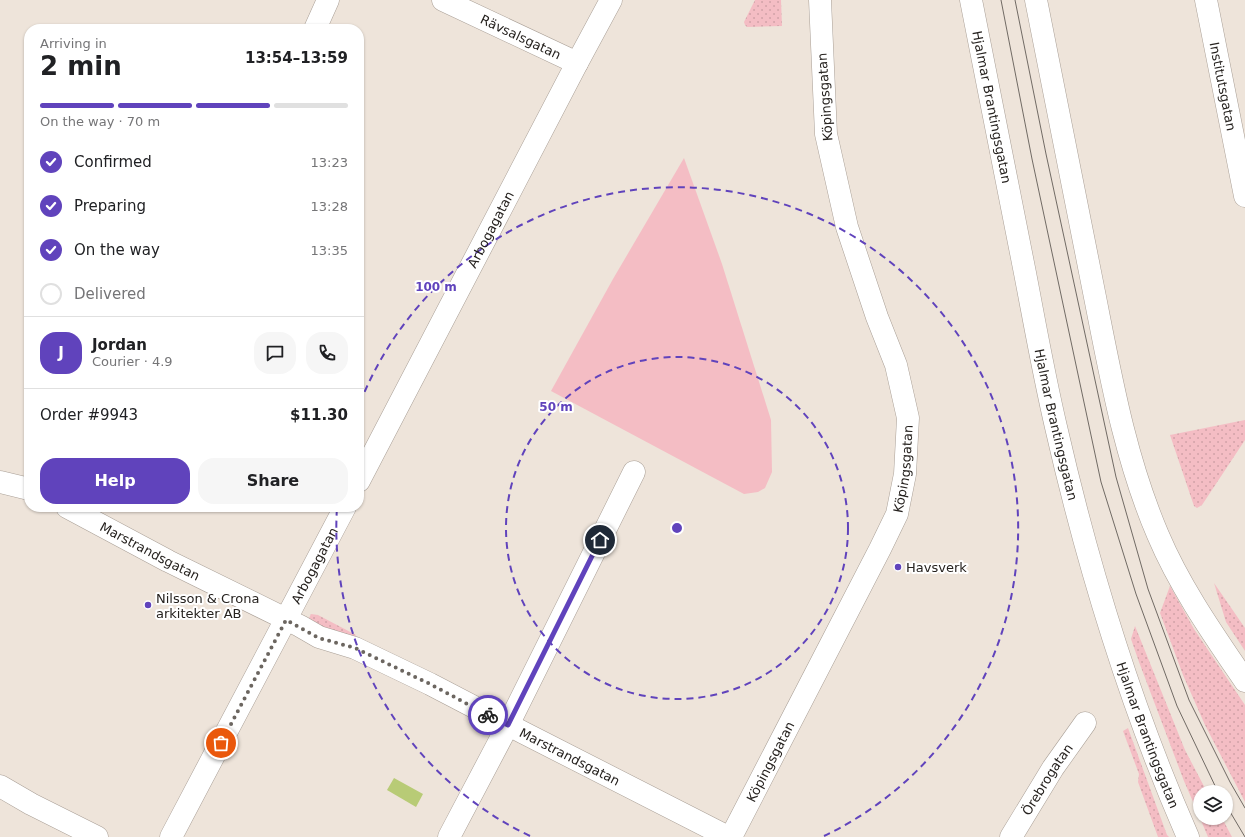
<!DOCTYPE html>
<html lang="en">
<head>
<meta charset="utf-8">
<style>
  :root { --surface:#fff; --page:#f6f6f6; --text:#202124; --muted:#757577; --line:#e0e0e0; --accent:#6043bc }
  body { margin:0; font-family:"DejaVu Sans",sans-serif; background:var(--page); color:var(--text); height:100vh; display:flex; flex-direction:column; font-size:15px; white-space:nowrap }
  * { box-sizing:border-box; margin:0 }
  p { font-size:13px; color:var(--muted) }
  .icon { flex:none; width:22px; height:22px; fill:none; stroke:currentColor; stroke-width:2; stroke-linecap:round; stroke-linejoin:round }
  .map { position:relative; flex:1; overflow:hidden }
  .panel { position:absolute; left:24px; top:24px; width:340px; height:488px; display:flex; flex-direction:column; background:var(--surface); border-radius:16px; box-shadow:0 1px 3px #0004 }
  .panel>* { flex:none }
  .fabs { position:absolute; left:1193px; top:785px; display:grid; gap:8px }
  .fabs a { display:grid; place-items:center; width:40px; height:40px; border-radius:50%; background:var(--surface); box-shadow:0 1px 3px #0004; font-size:20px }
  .pin { position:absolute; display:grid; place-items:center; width:34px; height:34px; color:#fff; margin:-17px; border:2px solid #fff; border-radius:50%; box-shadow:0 1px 4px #0007 }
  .courier { position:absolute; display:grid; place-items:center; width:40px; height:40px; margin:-20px; border:3px solid #6043bc; border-radius:50%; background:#fff; color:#222; box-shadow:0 1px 5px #0007 }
  .headline em { font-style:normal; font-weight:700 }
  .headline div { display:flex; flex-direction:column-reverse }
  .headline { display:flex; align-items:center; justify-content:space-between; height:68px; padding:0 16px }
  h1 { font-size:26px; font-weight:700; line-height:30px }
  .bar { display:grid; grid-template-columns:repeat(4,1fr); gap:6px 4px; align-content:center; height:48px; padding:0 16px }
  .bar i { height:5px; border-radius:3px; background:var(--line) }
  .bar .active { background:var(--accent) }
  .bar p { grid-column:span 4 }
  .line { display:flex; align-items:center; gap:10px; padding:0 16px; border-top:1px solid var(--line) }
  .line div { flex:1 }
  .round { display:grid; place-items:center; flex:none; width:42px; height:42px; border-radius:16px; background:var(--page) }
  ol { padding:0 16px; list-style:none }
  li { display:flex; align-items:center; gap:12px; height:44px }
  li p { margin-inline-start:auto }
  li .icon { padding:4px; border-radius:50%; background:var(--accent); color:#fff; stroke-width:4 }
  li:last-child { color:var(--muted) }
  li i { width:22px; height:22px; border:2px solid var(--line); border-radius:50% }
  .cta { display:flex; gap:8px; margin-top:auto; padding:8px 16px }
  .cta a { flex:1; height:46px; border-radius:16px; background:var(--accent); color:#fff; font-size:16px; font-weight:700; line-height:46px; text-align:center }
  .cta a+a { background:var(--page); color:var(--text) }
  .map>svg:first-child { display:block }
</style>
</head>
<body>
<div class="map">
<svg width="1245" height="837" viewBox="0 0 1245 837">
  <defs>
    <pattern id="grass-dots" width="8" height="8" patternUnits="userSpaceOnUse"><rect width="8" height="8" fill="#f4bdc4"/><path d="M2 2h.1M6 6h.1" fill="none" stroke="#d1a2a8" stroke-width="1.8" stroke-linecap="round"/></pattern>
  </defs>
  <rect width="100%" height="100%" fill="#eee4da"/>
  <g fill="url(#grass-dots)">
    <polygon points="755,0 781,0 782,26 747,27 745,25 744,22"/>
    <polygon points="1245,420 1245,440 1202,505 1197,508 1194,506 1170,435"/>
    <polygon points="1214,583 1245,628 1245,651 1226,622"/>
    <polygon points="1170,586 1194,629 1245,705 1245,802 1205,725 1183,675 1160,613"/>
    <polygon points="311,614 318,615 356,635 353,640 326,631 308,620"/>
    <polygon points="1135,626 1185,750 1207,792 1200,792 1200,818 1184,781 1139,662 1131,639"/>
    <polygon points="1128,728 1167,835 1169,837 1158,837 1138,782 1139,774 1123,731"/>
    <polygon points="1200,818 1222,818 1232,837 1208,837"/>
  </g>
  <polygon fill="#f4bdc4" points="684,158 722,264 771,420 772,472 765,488 758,492 744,494 551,391 613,279"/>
  <polygon fill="#b8cb76" points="394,778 423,794 416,807 387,790"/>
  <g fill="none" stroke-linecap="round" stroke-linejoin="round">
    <defs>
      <g id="street">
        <path id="s1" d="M443,0l134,63"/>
        <path id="s2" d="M1206,0l39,196"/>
        <polyline points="315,29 328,0"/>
        <path id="s3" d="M359,481l217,-416 35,-65"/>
        <polyline points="0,482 29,489"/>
        <path id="s4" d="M67,507l101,54 132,65 19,11 36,11 75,36 94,49 204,104"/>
        <polyline points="0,786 31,804 97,837"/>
        <path id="s5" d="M171,837l174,-330"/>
        <polyline points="449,837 508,725 634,472"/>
        <path id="s6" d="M731,837l149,-288 17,-35 8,-40 3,-56 -12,-53 -19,-48 -30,-90 -21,-93 -6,-134"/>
        <path id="s7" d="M1011,837l42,-69 32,-45"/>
      </g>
      <g id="secondary">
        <path id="s8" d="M971,0c18,91 36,182 54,273 10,52 19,103 31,154 32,140 74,278 132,410"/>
        <path d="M1036,0c19,96 38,192 57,287 17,85 31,169 65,248 22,52 55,99 87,146"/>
      </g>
    </defs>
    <use href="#street" stroke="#a99f96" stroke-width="23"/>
    <use href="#secondary" stroke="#a99f96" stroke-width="23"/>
    <use href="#street" stroke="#fff" stroke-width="22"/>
    <use href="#secondary" stroke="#fff" stroke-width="22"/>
    <g stroke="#706a64" stroke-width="1">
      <polyline points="1001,0 1032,159 1101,482 1136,594 1177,706 1218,792"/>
      <polyline points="1015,0 1046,154 1116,477 1148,589 1189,700 1230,782 1245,808"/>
      <polyline points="1226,805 1245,837"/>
    </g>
  </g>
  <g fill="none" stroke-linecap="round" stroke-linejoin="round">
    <polyline stroke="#6c6660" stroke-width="4" stroke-dasharray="0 7.2" points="221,743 286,620 319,638 355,648 430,684 488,715"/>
    <polyline stroke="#6043bc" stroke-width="5" points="488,715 508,725 600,540"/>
  </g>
  <g fill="none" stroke="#6043bc" stroke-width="2" stroke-dasharray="7 5">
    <circle cx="677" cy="528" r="171"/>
    <path d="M530 836A341 341 0 0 1 337 507M360 403A341 341 0 1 1 824 836"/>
  </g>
  <g fill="#6043bc" stroke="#fff" stroke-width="1.5">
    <circle cx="898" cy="567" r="4"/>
    <circle cx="148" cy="605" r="4"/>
  </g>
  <g text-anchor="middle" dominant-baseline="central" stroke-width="4" stroke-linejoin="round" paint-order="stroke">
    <g font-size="13" fill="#26221f" stroke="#fff">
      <text stroke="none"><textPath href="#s1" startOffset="86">Rävsalsgatan</textPath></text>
      <text stroke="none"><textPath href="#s2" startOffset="88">Institutsgatan</textPath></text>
      <text transform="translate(825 97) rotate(-94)">Köpingsgatan</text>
      <text stroke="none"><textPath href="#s8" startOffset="109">Hjalmar Brantingsgatan</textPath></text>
      <text stroke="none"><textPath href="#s3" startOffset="284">Arbogagatan</textPath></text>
      <text stroke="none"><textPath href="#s8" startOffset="433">Hjalmar Brantingsgatan</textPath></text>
      <text stroke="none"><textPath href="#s6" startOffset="409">Köpingsgatan</textPath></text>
      <text stroke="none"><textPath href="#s4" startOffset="94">Marstrandsgatan</textPath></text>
      <text stroke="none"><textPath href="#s5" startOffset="307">Arbogagatan</textPath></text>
      <text stroke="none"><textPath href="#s8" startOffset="757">Hjalmar Brantingsgatan</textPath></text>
      <text stroke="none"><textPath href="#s4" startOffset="562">Marstrandsgatan</textPath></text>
      <text stroke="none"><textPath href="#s6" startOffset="85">Köpingsgatan</textPath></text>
      <text stroke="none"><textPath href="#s7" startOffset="68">Örebrogatan</textPath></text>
    </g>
    <g font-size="13" fill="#26221f" stroke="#fff" text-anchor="start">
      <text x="906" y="567">Havsverk</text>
      <text x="156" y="598">Nilsson &amp; Crona<tspan x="156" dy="15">arkitekter AB</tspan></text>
    </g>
  </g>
  <circle cx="677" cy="528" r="6" fill="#6043bc" stroke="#fff" stroke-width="2"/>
  <g font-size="12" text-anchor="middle" font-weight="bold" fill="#6043bc" stroke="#fff" stroke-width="4" stroke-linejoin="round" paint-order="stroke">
    <text x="436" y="291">100 m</text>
    <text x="556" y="411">50 m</text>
  </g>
</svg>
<div class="fabs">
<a><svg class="icon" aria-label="layers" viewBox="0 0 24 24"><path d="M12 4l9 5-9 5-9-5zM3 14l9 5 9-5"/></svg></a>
</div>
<div class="pin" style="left:221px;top:743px;background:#ea580c"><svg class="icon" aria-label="bag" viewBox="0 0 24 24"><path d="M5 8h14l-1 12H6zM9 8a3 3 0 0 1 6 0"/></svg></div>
<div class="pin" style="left:600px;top:540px;background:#1f2937"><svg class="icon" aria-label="home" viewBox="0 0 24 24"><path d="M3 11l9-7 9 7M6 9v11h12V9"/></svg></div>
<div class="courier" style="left:488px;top:715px"><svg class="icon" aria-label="bike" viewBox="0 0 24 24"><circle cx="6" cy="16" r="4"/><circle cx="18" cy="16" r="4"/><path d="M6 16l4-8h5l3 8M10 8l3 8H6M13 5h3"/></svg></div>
<section class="panel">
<div class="headline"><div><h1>2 min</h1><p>Arriving in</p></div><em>13:54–13:59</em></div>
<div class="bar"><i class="active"></i><i class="active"></i><i class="active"></i><i></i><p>On the way · 70 m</p></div>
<ol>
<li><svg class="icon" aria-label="check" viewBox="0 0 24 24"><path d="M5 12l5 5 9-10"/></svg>Confirmed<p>13:23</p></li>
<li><svg class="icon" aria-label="check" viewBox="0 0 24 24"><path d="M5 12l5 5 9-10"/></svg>Preparing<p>13:28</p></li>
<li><svg class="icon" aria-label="check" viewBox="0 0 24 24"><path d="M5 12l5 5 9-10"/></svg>On the way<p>13:35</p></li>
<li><i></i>Delivered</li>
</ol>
<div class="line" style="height:72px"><b class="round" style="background:var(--accent);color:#fff">J</b><div><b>Jordan</b><p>Courier · 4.9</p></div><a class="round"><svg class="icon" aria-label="chat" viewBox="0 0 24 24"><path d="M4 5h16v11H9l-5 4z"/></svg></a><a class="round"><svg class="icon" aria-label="phone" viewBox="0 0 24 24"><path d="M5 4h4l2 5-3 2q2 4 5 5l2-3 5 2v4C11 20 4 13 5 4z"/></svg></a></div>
<div class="line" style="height:52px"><div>Order #9943</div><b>$11.30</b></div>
<div class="cta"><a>Help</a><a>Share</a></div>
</section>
</div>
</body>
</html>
